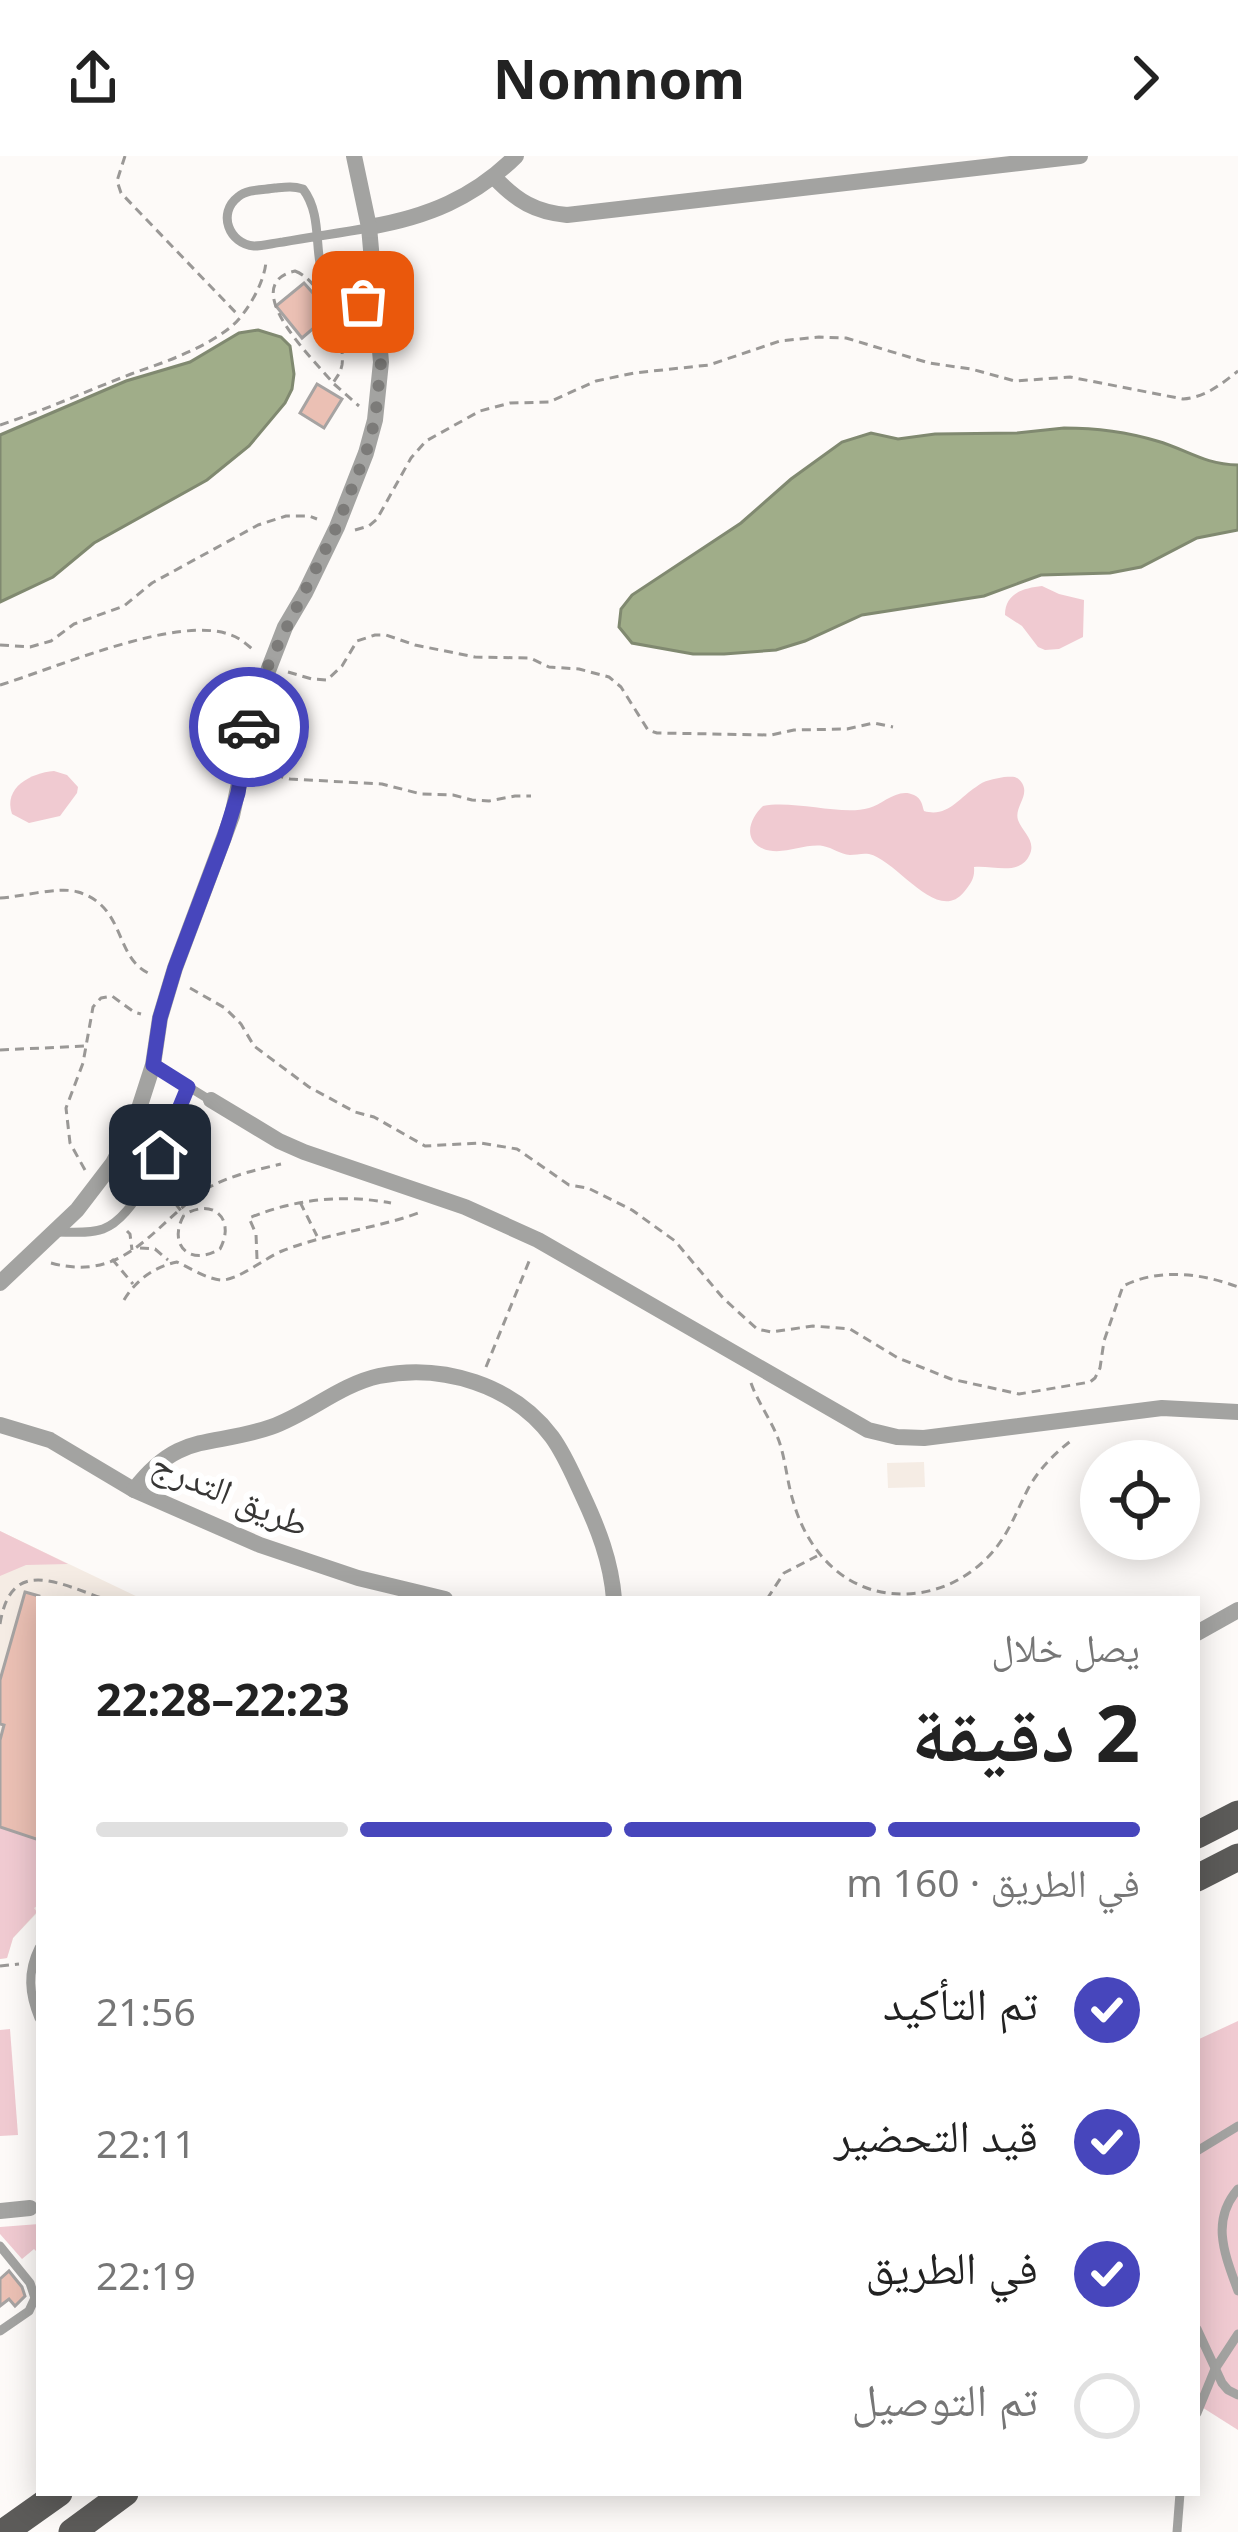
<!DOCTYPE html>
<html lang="ar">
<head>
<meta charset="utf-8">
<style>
  :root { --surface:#fff; --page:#f2f2f2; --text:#222; --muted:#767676; --line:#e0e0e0; --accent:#4746bc }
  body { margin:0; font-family:"Noto Sans","Noto Naskh Arabic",sans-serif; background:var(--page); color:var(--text); direction:rtl; height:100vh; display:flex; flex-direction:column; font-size:45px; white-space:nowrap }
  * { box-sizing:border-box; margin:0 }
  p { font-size:39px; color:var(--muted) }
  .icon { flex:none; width:66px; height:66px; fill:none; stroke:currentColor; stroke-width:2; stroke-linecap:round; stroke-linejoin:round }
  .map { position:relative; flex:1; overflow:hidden; direction:ltr }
  .sheet { position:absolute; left:36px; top:1440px; width:1164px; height:900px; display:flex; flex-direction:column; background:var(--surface); border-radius:0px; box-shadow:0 6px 30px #0003; direction:rtl }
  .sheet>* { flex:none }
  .controls { position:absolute; left:1080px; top:1284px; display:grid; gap:24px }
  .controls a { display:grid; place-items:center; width:120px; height:120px; border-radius:50%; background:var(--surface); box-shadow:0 6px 30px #0003; font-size:60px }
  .pin { position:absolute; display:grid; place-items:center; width:102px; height:102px; color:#fff; margin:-51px; border-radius:24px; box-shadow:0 6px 18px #0006 }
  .courier { position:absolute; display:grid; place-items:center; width:120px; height:120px; margin:-60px; border:9px solid #4746bc; border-radius:50%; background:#fff; color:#222; box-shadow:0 3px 15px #0007 }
  .head em { font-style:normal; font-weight:700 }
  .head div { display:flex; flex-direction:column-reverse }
  .head { display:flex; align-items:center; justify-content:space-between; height:204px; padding:0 60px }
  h1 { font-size:78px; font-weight:700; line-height:90px }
  .bar { display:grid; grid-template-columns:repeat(4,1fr); gap:18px 12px; align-content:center; height:144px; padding:0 60px }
  .bar i { height:15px; border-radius:9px; background:var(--line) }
  .bar .active { background:var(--accent) }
  .bar p { grid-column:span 4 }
  ol { padding:0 60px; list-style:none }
  li { display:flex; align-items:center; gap:36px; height:132px }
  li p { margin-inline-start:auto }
  li .icon { padding:12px; border-radius:50%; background:var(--accent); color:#fff; stroke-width:4 }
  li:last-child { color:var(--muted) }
  li i { width:66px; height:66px; border:6px solid var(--line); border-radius:50% }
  header { display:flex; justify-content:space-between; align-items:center; height:156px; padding:0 60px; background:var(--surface); font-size:54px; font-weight:700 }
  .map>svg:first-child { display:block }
</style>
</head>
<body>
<header><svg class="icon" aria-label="forward" viewBox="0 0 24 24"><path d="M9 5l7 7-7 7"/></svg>Nomnom<svg class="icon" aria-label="share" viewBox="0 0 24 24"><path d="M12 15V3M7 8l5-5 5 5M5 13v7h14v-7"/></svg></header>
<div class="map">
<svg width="1238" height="2376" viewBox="0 0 1238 2376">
  <rect width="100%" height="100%" fill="#fdfaf8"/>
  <g fill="#f5ece4">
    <polygon points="924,1306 925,1331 888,1332 887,1307"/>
    <polygon points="0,1375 142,1443 39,1443 39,1755 13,1782 7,1802 0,1803"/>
  </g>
  <g fill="#f0cad1">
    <path d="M1042,430l17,8 25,6 -1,37 -24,12 -14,1 -7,-3 -16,-21 -17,-11c0,-22 19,-27 37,-29z"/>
    <path d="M54,615l13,4 11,12 -1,6 -17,23 -31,7 -17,-9c-9,-26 18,-41 42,-43z"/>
    <path d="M1004,621c8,0 13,-2 18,6 8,13 -8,24 -4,37 5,13 19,21 11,36 -10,20 -37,9 -55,11 1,11 -3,16 -10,25 -27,33 -67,-32 -95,-38 -7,-1 -13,1 -19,1 -10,-1 -17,-7 -27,-9 -21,-3 -45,13 -65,0 -15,-11 -6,-30 5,-40 32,-6 79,10 106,2 14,-4 29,-21 45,-13 8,4 8,10 10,16 23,7 35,-13 52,-24 8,-7 18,-8 28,-10z"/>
    <polygon points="0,1375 68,1408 26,1409 0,1420"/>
    <polygon points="0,1671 39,1684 39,1749 34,1752 37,1756 13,1782 7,1802 0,1803"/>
    <polygon points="1238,1865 1238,2274 1197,2248 1197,1884"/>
    <polygon points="10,1873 18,1979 0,1980 0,1874"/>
    <polygon points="39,2068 39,2098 34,2093 22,2103 0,2078 0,2071"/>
  </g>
  <g fill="#a0ad89" stroke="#808970" stroke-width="3">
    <polygon points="258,174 281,181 290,190 294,218 292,233 285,247 249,290 207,324 94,387 53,421 0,446 0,279 126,225 190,206 239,177"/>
    <path d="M1064,272c32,0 63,4 93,13 31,9 46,23 81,24v65l-41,8 -56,29 -31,6 -69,2 -57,21 -122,19 -57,26 -29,9 -52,4h-31l-61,-11 -13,-16 2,-18 11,-14 109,-72 50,-44 51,-37 29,-9 27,6 37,-5 82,-1z"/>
  </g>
  <g fill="#ebc0b4" stroke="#a6a3a2" stroke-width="3">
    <polygon points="304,127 327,153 319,160 322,165 302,182 276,150"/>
    <polygon points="317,228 342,243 324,272 300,257"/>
    <polygon points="25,1436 39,1440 39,1684 0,1671 0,1584 4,1569 0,1568 0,1524"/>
    <polygon points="9,2115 22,2131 25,2140 15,2150 9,2143 0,2150 0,2123"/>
  </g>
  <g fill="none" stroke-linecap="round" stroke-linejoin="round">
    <g stroke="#9a9896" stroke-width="3" stroke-dasharray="9 6" stroke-linecap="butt">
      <polyline points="125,0 117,25 121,37 239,160"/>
      <path d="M295,115c26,9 51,67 47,94 -2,9 -4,10 -9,18 -17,-21 -98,-98 -38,-112z"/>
      <polyline points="334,228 359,250"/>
      <path d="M0,269c45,-15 87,-34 131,-51 34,-12 73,-25 101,-48 16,-14 33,-45 34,-65"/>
      <path d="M355,374l14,-4 8,-7 34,-61 15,-17 54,-30 30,-8 39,-1 47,-21 38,-8 75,-8 71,-24 39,-4 27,1 83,25 42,6 44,12 55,-4 113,22c23,-2 37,-14 55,-28"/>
      <polyline points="0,489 30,491 51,485 74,468 124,450 152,427 258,369 286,360 309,360 317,363"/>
      <polyline points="288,516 312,523 327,524 342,510 357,485 375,479 386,479 415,489 475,501 530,502 549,511 579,513 609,521 621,531 648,574 657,577 771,579 794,574 847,573 874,567 893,571"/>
      <path d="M0,529c56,-17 178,-71 231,-50 9,3 16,10 24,16"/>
      <polyline points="260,615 290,623 382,628 421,638 453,639 472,644 489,645 515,640 531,640"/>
      <path d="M0,742c21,-1 59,-12 78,-6 50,15 35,69 75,83"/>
      <path d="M190,832l35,20 16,16 13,22 55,41 46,25 19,5 51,29 56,-3 36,6 52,36 19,3 44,22 43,31 48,57 34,31 14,3 42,-6 37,3 48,29 53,21 68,15 71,-12 5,-4 5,-10 4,-27 19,-55c36,-18 78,-13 115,1"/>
      <polyline points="0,894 85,890"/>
      <path d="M176,1006l5,3v17l-6,21 9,12c-17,30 6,52 36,34 16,-30 -7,-52 -36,-34"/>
      <polyline points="85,1014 70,987 66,952 83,907 93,851 101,842 112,840 134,856 141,858"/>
      <polyline points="300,1046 317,1080"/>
      <polyline points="127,1075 130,1078 132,1094"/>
      <polyline points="140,1092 155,1093 168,1104"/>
      <polyline points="112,1103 133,1128"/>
      <path d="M257,1103l-1,-25 -7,-16c46,-19 93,-24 142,-15"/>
      <path d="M51,1107c77,21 104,-42 157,-75 23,-13 48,-18 73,-24"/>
      <path d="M124,1144c12,-20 30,-33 53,-38 13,6 30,17 44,18 16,1 44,-22 61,-29 45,-18 94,-22 139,-39"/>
      <polyline points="486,1211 530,1103"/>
      <path d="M751,1227c7,20 21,38 28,58 7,20 8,42 15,63 15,51 55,92 112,90 31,-1 59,-14 81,-36 21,-21 29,-46 42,-71 11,-19 26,-34 43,-47"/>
      <polyline points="767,1443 784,1417 817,1400"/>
      <path d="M0,1468c11,-69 59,-40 105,-25"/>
      <polyline points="0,1810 19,1808"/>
    </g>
    <g stroke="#a3a3a1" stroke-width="9">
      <path d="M368,72c-28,5 -57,9 -85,14 -9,1 -20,4 -29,4 -25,-2 -37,-33 -16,-49 9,-8 25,-7 37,-9 11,-1 17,-2 28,1 32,42 -12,110 72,113"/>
      <polyline points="153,909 210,944"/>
      <path d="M56,1076c14,0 33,2 47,-3 39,-14 70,-105 85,-142"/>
      <path d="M39,1792c-12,24 -10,46 0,70"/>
      <polyline points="1197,1995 1238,1970"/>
      <path d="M1238,2033c-28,32 -13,66 0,102"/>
      <polyline points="0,2090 30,2127 35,2142 29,2155 0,2175"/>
      <polyline points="1197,2173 1222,2227 1228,2234 1238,2239"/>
      <polyline points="1197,2257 1215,2213 1238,2178"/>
      <polyline points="1177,2376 1180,2337"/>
    </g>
    <g stroke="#a3a3a1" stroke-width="16">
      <path d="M495,22c22,23 40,34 72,37l513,-59"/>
      <path d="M369,71c58,-10 105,-29 147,-71"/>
      <polyline points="211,944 279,985 304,996 465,1051 538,1084 868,1274 897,1281 924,1282 1162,1252 1238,1256"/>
      <polyline points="0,1127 77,1054 113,1007 134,968 153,909 160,862 175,812 232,660 257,543 285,471 305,437 337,371 366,297 375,264 381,206 369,71 354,0"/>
      <polyline points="0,1269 50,1284 134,1334 260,1389 358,1422 445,1443"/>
      <path d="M134,1334c46,-60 77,-42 137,-63 39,-14 68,-42 108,-51 64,-13 134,9 173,61 13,18 21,38 30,57 16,34 29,67 32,105"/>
      <polyline points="1197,1477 1238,1454"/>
      <polyline points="0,2055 30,2052"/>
    </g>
    <g stroke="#5c5b59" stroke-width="27">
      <polyline points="1197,1679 1238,1658"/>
      <polyline points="1197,1722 1238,1701"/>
      <polyline points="4,2376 59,2337"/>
      <polyline points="72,2376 125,2337"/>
    </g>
  </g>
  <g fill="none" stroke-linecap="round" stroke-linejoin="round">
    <polyline stroke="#7c7b79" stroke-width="12" stroke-dasharray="0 21.6" points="249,571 269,507 337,370 366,297 375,264 381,206 375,146 363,146"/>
    <polyline stroke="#4746bc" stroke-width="15" points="160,999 188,931 153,909 160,862 175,812 224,682 238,637 249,571"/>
  </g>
  <g text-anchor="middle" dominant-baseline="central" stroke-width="12" stroke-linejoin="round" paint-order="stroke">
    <g font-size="36" fill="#373635" stroke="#fff">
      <text transform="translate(231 1337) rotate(23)">طريق التدرج</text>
    </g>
  </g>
</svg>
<div class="controls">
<a><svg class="icon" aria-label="locate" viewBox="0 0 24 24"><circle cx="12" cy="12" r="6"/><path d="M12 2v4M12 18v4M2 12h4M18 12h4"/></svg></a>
</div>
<div class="pin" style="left:363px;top:146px;background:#ea580c"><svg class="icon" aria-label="bag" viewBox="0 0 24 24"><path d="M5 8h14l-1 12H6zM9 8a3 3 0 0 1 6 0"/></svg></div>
<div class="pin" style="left:160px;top:999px;background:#1f2937"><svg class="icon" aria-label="home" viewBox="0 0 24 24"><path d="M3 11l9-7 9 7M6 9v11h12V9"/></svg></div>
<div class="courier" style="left:249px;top:571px"><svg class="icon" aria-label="car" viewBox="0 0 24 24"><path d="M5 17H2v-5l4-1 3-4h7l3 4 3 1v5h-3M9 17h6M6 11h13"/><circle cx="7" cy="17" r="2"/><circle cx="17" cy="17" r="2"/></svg></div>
<section class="sheet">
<div class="head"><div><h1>2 دقيقة</h1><p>يصل خلال</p></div><em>22:23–22:28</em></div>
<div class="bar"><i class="active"></i><i class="active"></i><i class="active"></i><i></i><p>في الطريق · 160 m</p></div>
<ol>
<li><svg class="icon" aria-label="check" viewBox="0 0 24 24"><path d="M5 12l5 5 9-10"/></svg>تم التأكيد<p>21:56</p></li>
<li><svg class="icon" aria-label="check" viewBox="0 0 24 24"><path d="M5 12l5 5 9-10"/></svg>قيد التحضير<p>22:11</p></li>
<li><svg class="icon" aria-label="check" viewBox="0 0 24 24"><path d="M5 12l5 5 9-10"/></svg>في الطريق<p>22:19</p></li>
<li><i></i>تم التوصيل</li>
</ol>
</section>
</div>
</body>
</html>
